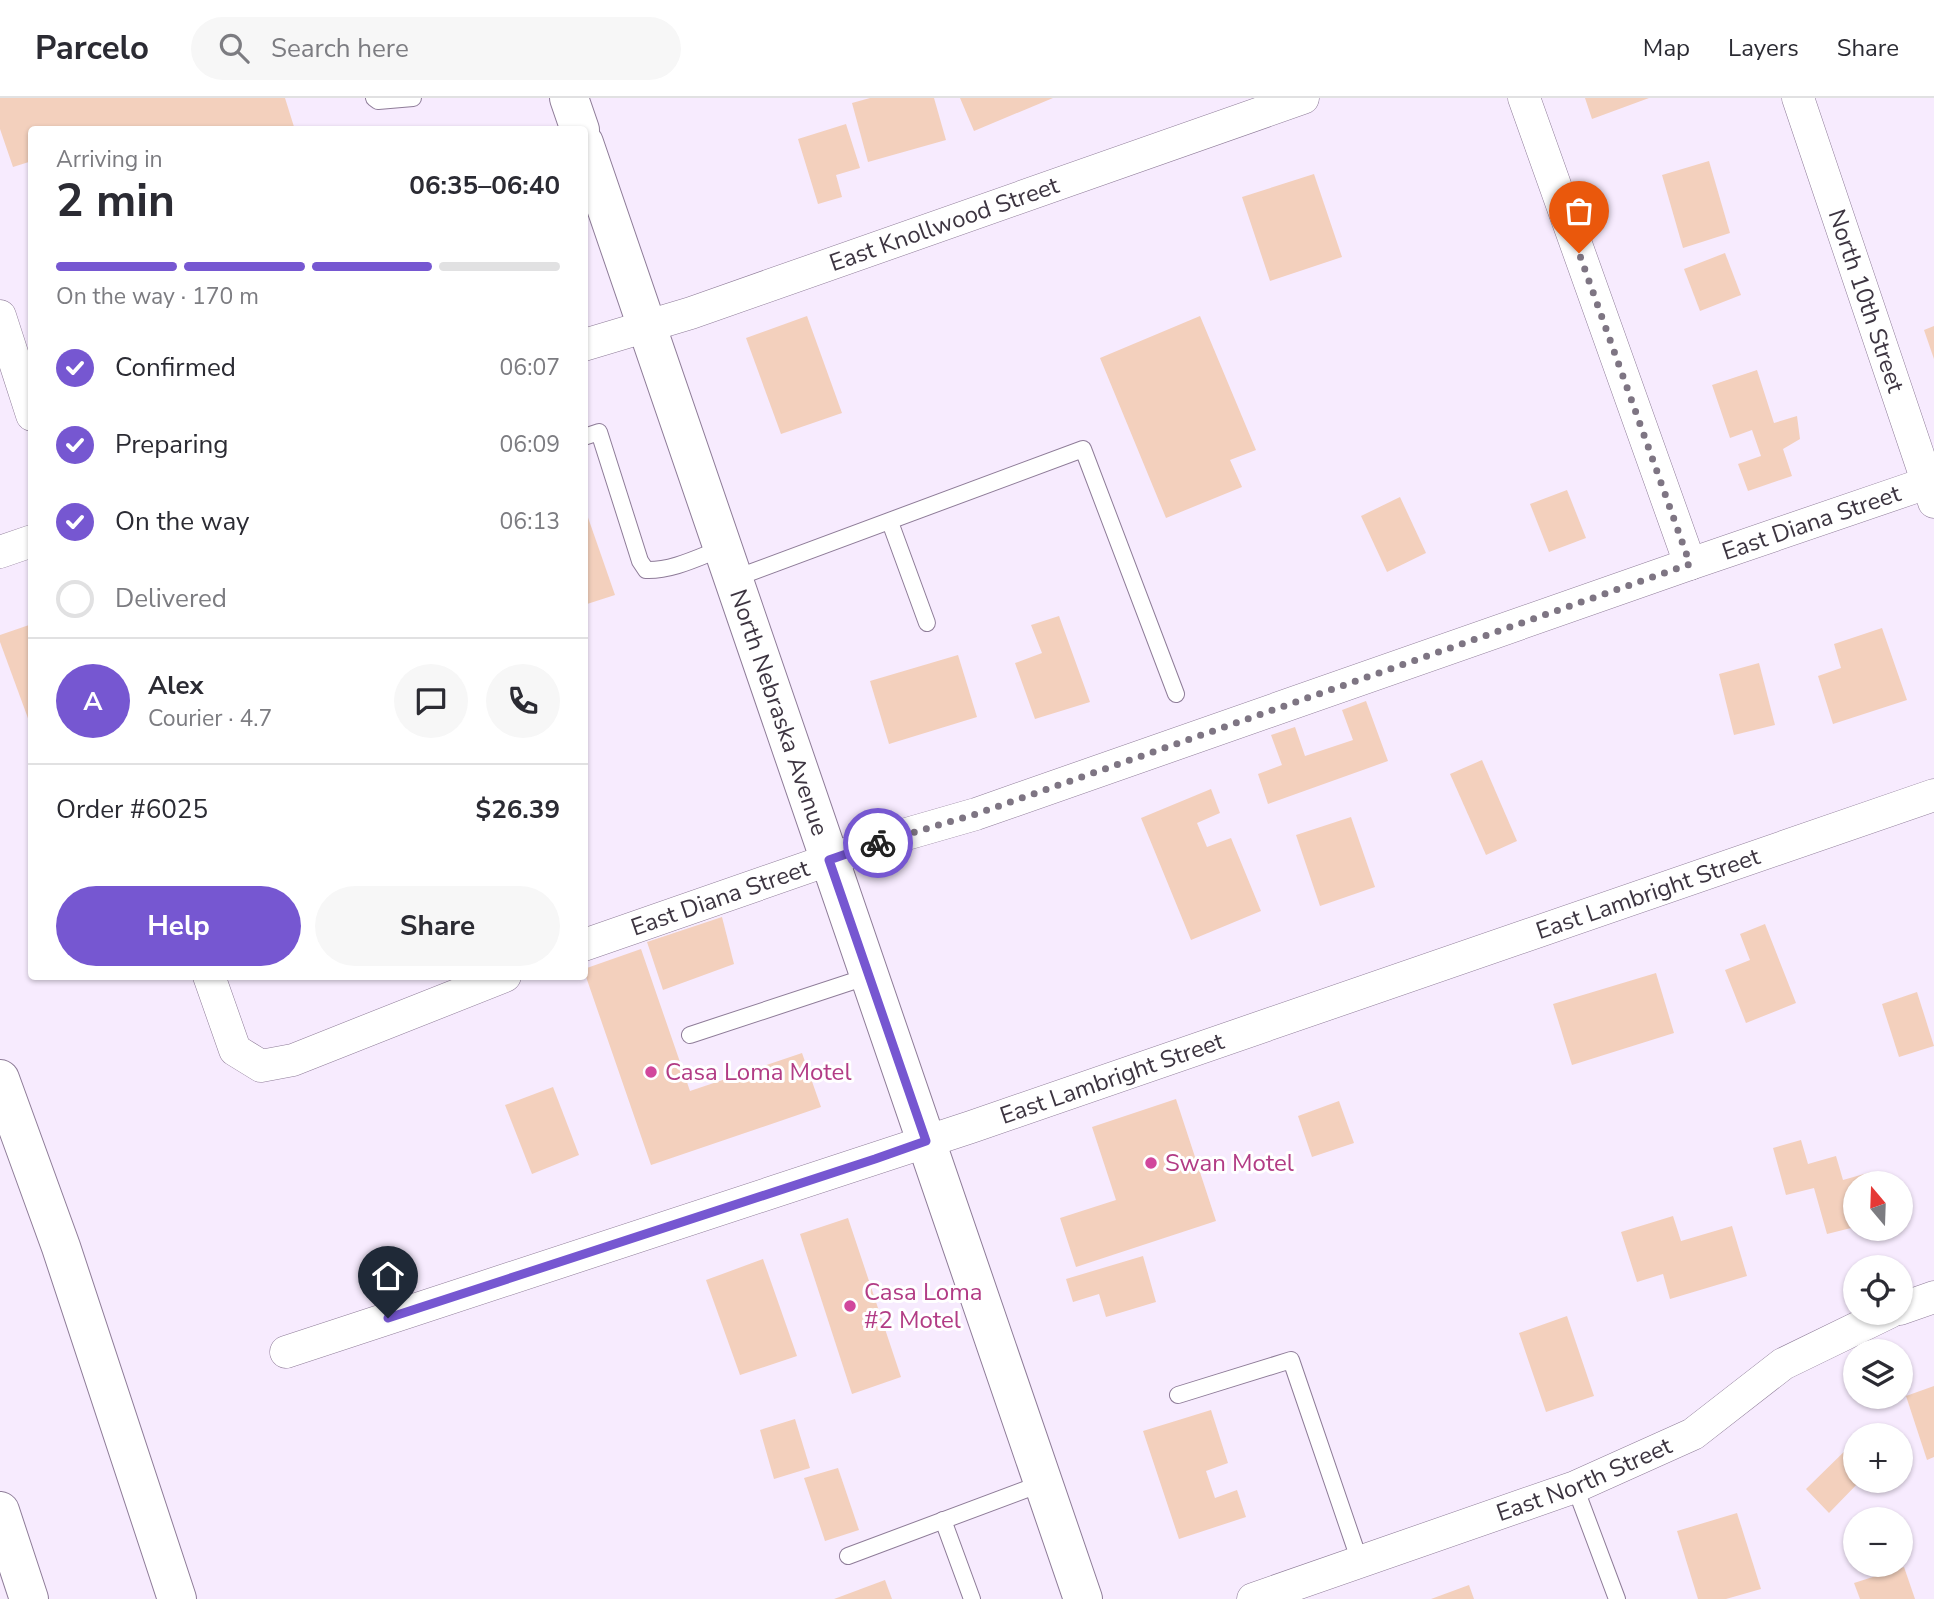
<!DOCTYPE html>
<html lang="en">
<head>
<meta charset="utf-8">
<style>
  :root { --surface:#fff; --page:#f7f7f7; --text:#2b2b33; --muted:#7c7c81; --line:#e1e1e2; --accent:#7657d1 }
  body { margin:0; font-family:"Nunito Sans",sans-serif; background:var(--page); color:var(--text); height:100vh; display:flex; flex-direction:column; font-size:26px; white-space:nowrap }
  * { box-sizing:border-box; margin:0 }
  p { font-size:23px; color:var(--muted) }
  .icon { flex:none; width:38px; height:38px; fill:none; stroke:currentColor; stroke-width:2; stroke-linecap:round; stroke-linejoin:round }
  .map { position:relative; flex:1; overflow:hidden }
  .side { position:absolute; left:28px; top:28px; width:560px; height:854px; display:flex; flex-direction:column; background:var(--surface); border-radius:7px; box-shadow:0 2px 5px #0004 }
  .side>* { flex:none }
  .needle { width:46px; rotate:341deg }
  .fabs { position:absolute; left:1843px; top:1073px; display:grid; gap:14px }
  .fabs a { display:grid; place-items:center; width:70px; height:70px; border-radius:50%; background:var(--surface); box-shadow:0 2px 5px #0004; font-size:35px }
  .pin { position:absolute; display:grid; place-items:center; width:60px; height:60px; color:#fff; margin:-72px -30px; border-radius:50% 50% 50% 0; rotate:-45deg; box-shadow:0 0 7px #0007 }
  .pin .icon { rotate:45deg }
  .courier { position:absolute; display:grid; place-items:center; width:70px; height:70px; margin:-35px; border:5px solid #7657d1; border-radius:50%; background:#fff; color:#222; box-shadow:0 2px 9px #0007 }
  .overview em { font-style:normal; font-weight:700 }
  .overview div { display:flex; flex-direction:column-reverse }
  .overview { display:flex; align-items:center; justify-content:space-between; height:119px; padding:0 28px }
  h1 { font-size:46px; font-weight:700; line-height:52px }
  .bar { display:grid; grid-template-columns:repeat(4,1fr); gap:10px 7px; align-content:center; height:84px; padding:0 28px }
  .bar i { height:9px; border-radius:5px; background:var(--line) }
  .bar .on { background:var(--accent) }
  .bar p { grid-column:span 4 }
  .line { display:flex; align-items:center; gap:18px; padding:0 28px; border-top:2px solid var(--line) }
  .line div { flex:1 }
  .round { display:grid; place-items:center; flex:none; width:74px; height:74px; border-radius:37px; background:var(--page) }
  ol { padding:0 28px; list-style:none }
  li { display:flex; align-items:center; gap:21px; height:77px }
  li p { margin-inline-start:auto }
  li .icon { padding:7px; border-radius:50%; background:var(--accent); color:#fff; stroke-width:4 }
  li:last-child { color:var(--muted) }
  li i { width:38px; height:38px; border:4px solid var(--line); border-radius:50% }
  .action { display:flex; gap:14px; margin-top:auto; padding:14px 28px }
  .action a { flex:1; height:80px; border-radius:42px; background:var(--accent); color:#fff; font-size:28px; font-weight:700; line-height:80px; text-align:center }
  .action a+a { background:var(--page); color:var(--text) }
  header { display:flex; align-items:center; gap:42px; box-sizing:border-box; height:98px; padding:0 35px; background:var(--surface); border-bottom:2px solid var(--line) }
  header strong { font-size:33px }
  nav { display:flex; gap:38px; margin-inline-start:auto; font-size:24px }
  .search { width:490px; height:63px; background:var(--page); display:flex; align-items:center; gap:18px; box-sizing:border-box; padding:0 24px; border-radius:38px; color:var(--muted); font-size:26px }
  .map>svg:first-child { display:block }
</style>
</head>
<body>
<header>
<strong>Parcelo</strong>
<div class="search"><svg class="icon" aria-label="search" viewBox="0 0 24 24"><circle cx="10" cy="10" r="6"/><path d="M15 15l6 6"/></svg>Search here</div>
<nav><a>Map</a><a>Layers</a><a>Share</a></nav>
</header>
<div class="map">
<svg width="1934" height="1501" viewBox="0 0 1934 1501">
  <rect width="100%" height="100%" fill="#f7ebfe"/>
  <g fill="#f3d0bd">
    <polygon points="0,0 285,0 295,32 32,32 32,63 13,69 0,31"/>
    <polygon points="870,0 934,0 946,42 868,64 852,5"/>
    <polygon points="960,0 1053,0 974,33"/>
    <polygon points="1585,0 1649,0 1592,21"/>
    <polygon points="846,26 860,70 836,77 842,99 818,106 798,41"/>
    <polygon points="1709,63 1730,135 1683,150 1662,77"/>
    <polygon points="1314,76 1342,159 1270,183 1242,99"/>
    <polygon points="1725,155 1741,197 1700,213 1684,171"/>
    <polygon points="807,218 842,315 781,336 746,240"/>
    <polygon points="1200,218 1256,352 1230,362 1242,389 1166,420 1100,260"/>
    <polygon points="1934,228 1934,261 1924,232"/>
    <polygon points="1757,272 1774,325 1797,318 1800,341 1783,351 1792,378 1748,393 1738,366 1761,358 1752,332 1730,340 1712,287"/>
    <polygon points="1567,392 1586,440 1549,454 1530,406"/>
    <polygon points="1400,399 1426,455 1387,474 1361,418"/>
    <polygon points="584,408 615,497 584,507"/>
    <polygon points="1059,518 1090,604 1035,621 1015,565 1042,555 1031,527"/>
    <polygon points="32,526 32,622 29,623 0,544 0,537"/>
    <polygon points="1882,530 1907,602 1833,626 1818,578 1841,570 1834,546"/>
    <polygon points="958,557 977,619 889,646 870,583"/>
    <polygon points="1759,565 1775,627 1734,637 1719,576"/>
    <polygon points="1366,603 1388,663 1268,706 1258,676 1282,667 1271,637 1295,629 1305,658 1353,642 1342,612"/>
    <polygon points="1482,662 1517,743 1486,757 1450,676"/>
    <polygon points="1211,691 1220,715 1197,725 1207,749 1231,740 1261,813 1191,842 1141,720"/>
    <polygon points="1351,719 1375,789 1320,808 1296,737"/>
    <polygon points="722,819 734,866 663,892 647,844"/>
    <polygon points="1765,826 1796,905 1746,925 1725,872 1750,862 1740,836"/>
    <polygon points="641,851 690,993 802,955 821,1009 651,1067 584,873 584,871"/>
    <polygon points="1656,875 1674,935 1572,967 1553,906"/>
    <polygon points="1917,894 1934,948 1899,959 1882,906"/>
    <polygon points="553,989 579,1057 532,1076 505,1007"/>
    <polygon points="1176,1001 1216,1123 1076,1169 1060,1120 1116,1102 1092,1029"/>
    <polygon points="1339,1003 1354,1045 1312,1059 1298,1018"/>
    <polygon points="1801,1042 1808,1066 1836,1058 1843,1082 1871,1074 1874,1085 1855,1085 1855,1129 1827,1136 1814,1090 1786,1097 1773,1050"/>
    <polygon points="1673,1118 1681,1143 1732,1128 1747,1178 1670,1201 1663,1176 1637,1184 1621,1134"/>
    <polygon points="848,1120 901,1279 852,1296 800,1136"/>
    <polygon points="1143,1158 1156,1204 1106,1219 1099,1196 1073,1204 1066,1181"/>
    <polygon points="763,1161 797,1258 740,1277 706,1182"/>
    <polygon points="1567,1218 1594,1298 1546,1314 1519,1235"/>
    <polygon points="1934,1288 1934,1359 1927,1362 1906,1298"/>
    <polygon points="1211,1312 1228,1365 1206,1373 1215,1400 1237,1392 1246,1419 1179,1441 1143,1333"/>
    <polygon points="795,1321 810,1370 774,1381 760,1332"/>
    <polygon points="1853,1345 1855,1347 1855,1382 1861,1382 1829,1415 1806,1391"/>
    <polygon points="838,1370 859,1432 825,1443 804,1380"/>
    <polygon points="1737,1415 1761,1491 1726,1501 1698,1501 1677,1433"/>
    <polygon points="1904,1469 1915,1501 1860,1501 1854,1485"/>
    <polygon points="885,1482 892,1501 834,1501"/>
    <polygon points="1469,1487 1474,1501 1431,1501"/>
  </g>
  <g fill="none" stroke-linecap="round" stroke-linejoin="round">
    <defs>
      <g id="service">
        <polyline points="374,0 378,3 413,0"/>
        <path d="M584,339l15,-5 41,129 6,9c26,1 53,-13 77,-22"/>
        <polyline points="890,424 927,525"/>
        <polyline points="733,481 1083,351 1176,596"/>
        <polyline points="690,937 869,878"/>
        <polyline points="1178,1297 1291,1262 1360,1464"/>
        <polyline points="1575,1389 1617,1501"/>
        <polyline points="943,1422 972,1501"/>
        <polyline points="848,1458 1043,1385"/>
      </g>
      <g id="minor">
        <polyline points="1524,0 1690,466"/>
        <path id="s1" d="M1798,0l136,404"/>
        <polyline points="0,218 32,317"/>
        <path id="s2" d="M584,247l107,-32 612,-215"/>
        <polyline points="0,454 32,443"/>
        <path id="s3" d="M584,847l305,-106 87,-25 714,-250 237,-81"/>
        <polyline points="209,878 235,952 261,968 293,962 505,878"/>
        <polyline points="1900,1211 1934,1199"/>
        <path id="s4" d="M286,1254l685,-225 963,-332"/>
        <path id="s5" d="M1253,1501l322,-112 118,-53 90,-70 107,-52"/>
      </g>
      <g id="primary">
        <polyline points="569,0 580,32"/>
        <path id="s6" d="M584,45l499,1456"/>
      </g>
      <g id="motorway">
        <polyline points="0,981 61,1149 177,1501"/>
        <polyline points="0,1413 29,1501"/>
      </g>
    </defs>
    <use href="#service" stroke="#8e7c98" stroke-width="18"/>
    <use href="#minor" stroke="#8e7c98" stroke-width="33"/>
    <use href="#primary" stroke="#8e7c98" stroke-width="40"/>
    <use href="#motorway" stroke="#8e7c98" stroke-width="40"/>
    <use href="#service" stroke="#fff" stroke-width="16"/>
    <use href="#minor" stroke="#fff" stroke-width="32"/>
    <use href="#primary" stroke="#fff" stroke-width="38"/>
    <use href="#motorway" stroke="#fff" stroke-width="38"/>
  </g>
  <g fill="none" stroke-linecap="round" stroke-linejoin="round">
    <polyline stroke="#7e7583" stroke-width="7" stroke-dasharray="0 12.6" points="878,745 976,716 1690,466 1579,155"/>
    <polyline stroke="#7657d1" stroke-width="9" points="388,1220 875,1061 926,1043 829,762 878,745"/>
  </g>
  <g fill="#d1479c" stroke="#fff" stroke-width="2.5">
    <circle cx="651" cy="974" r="7"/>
    <circle cx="1151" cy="1065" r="7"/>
    <circle cx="850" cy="1208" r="7"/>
  </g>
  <g text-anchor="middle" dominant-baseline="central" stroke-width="6" stroke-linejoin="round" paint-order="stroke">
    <g font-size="24" fill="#3d3541" stroke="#fff">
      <text stroke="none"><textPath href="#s2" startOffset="380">East Knollwood Street</textPath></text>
      <text stroke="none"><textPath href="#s1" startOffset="214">North 10th Street</textPath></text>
      <text stroke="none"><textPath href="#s3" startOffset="1298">East Diana Street</textPath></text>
      <text stroke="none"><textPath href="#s6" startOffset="602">North Nebraska Avenue</textPath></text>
      <text stroke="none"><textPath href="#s4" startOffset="1437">East Lambright Street</textPath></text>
      <text stroke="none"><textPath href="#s3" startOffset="144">East Diana Street</textPath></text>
      <text stroke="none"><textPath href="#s4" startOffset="870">East Lambright Street</textPath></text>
      <text stroke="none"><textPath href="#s5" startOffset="352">East North Street</textPath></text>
    </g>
    <g font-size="24" fill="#b23c85" stroke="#fff" text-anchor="start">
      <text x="665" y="974">Casa Loma Motel</text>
      <text x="1165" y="1065">Swan Motel</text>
      <text x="864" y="1194">Casa Loma<tspan x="864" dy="28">#2 Motel</tspan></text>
    </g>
  </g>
</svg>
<div class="fabs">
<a><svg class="needle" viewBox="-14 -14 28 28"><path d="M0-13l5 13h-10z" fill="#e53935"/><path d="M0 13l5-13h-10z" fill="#7c7c81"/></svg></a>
<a><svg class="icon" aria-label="locate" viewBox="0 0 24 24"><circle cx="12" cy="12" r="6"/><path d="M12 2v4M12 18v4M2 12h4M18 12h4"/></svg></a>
<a><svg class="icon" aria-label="layers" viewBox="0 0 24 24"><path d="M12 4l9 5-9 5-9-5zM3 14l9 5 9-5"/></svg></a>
<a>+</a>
<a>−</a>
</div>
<div class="pin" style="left:1579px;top:155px;background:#ea580c"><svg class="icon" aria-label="bag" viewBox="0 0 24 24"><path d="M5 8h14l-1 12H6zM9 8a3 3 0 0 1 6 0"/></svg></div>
<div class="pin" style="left:388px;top:1220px;background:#1f2937"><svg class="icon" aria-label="home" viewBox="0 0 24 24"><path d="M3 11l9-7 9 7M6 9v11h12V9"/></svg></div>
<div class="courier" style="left:878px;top:745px"><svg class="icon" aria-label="bike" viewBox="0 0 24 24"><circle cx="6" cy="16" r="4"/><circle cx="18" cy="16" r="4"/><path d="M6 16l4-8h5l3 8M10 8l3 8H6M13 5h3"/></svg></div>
<section class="side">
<div class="overview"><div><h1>2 min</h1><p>Arriving in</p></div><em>06:35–06:40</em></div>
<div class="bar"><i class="on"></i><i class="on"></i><i class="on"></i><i></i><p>On the way · 170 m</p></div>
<ol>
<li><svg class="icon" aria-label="check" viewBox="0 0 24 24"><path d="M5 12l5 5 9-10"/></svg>Confirmed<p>06:07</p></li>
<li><svg class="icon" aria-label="check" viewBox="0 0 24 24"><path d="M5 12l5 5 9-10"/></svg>Preparing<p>06:09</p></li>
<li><svg class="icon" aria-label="check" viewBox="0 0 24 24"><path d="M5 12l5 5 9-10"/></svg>On the way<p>06:13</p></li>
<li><i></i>Delivered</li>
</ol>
<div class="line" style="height:126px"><b class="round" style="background:var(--accent);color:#fff">A</b><div><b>Alex</b><p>Courier · 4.7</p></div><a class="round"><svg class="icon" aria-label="chat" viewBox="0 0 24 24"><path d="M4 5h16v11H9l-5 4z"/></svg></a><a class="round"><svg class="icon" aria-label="phone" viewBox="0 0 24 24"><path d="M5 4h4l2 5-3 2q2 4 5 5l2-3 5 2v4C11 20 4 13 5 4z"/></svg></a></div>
<div class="line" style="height:91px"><div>Order #6025</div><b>$26.39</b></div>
<div class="action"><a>Help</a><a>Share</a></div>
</section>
</div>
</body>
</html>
